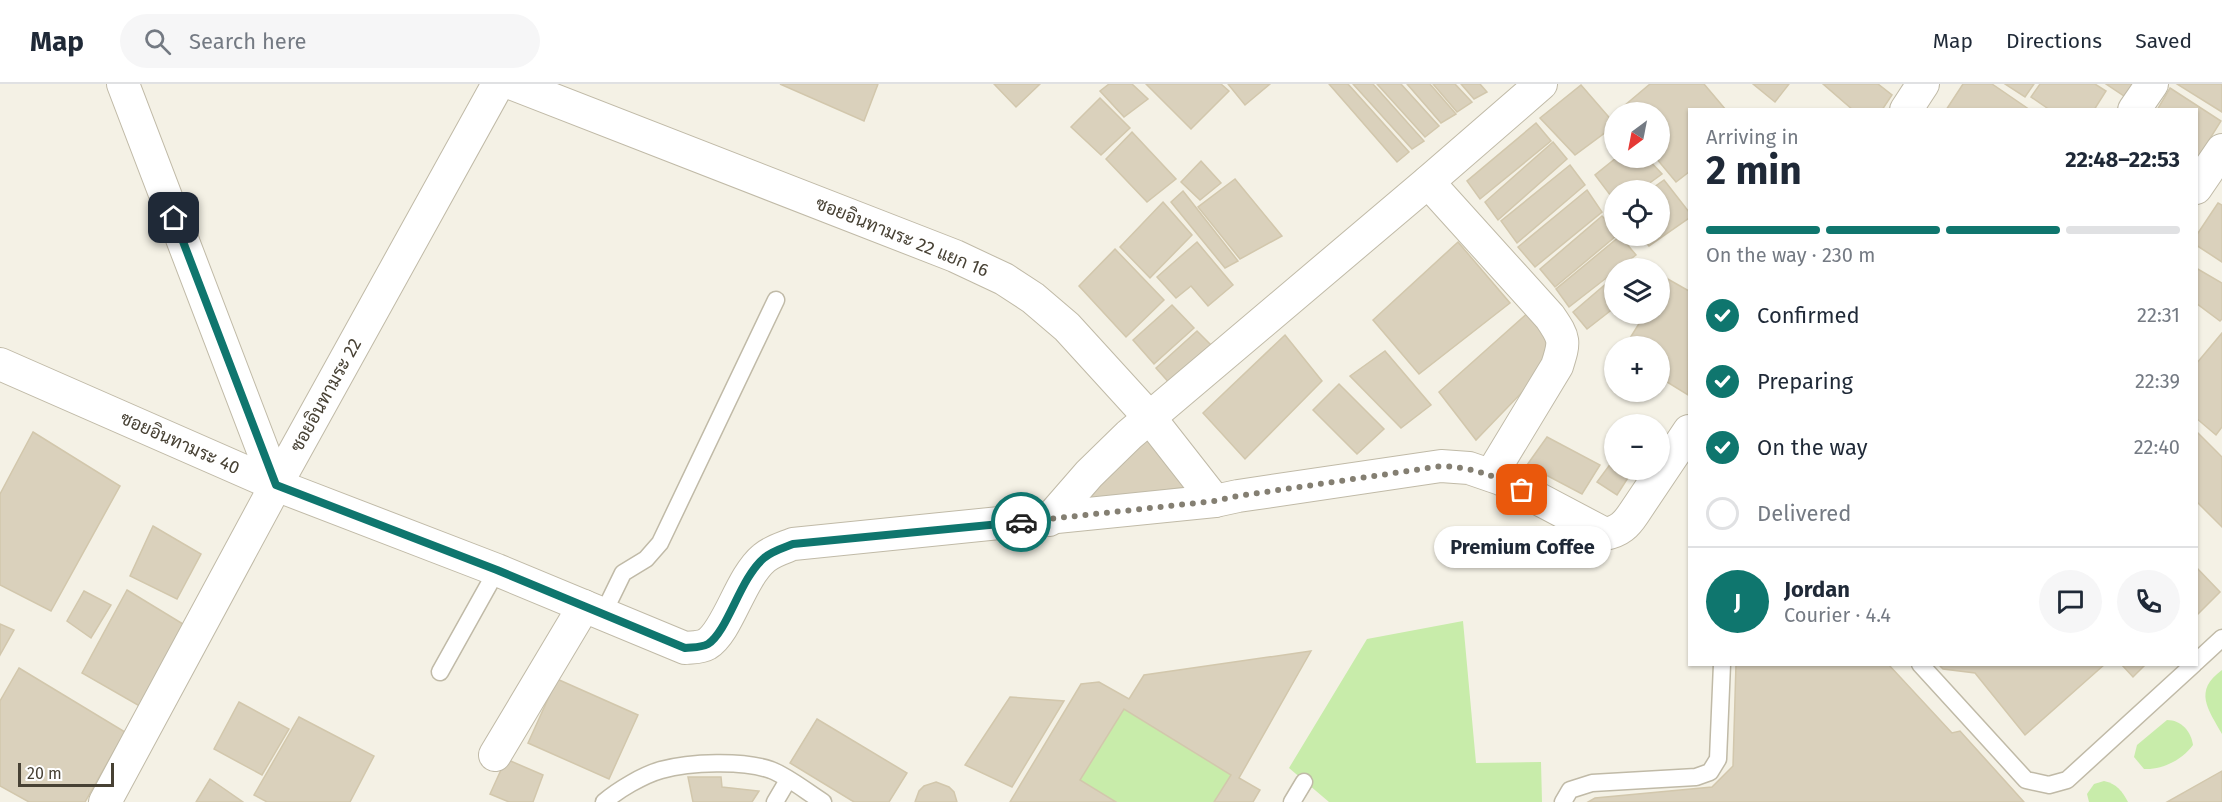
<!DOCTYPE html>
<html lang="en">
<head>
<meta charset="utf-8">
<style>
  :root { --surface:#fff; --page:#f6f6f7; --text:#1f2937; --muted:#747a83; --line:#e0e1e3; --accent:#0f766e }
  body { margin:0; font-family:"Fira Sans",Sarabun,sans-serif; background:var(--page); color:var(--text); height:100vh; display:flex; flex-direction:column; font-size:22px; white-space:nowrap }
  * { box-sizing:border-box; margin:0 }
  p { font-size:20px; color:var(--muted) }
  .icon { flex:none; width:33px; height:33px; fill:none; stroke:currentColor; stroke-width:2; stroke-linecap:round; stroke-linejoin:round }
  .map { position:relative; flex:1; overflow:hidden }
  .details { position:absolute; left:1688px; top:24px; width:510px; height:558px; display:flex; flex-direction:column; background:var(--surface); border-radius:0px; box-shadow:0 2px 4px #0004 }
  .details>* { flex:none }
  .needle { width:39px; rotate:212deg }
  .tools { position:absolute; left:1604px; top:18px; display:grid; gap:12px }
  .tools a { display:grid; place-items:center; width:66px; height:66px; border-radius:50%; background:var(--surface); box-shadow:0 2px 4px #0004; font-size:30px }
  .scale { position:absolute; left:18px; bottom:15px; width:96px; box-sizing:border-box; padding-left:6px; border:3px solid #474134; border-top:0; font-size:16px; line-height:21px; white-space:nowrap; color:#474134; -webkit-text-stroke:4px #fff; paint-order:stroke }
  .pin { position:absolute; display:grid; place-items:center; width:51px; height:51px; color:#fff; margin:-26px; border-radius:12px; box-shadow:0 3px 9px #0006 }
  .courier { position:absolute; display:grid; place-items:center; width:60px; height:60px; margin:-30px; border:4px solid #0f766e; border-radius:50%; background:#fff; color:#222; box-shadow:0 2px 8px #0007 }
  .bubble { position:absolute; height:42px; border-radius:21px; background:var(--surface); box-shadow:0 2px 4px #0004; font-size:20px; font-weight:700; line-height:42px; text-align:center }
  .summary em { font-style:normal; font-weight:700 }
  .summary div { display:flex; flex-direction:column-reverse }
  .summary { display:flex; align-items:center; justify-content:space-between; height:102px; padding:0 18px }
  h1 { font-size:39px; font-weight:700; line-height:45px }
  .bar { display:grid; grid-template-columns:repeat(4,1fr); gap:9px 6px; align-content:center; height:72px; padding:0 18px }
  .bar i { height:8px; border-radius:4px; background:var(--line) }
  .bar .active { background:var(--accent) }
  .bar p { grid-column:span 4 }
  .line { display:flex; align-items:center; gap:15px; padding:0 18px; border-top:2px solid var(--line) }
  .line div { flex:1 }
  .round { display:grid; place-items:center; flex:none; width:63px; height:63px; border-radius:32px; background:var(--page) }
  ol { padding:0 18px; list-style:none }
  li { display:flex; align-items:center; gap:18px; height:66px }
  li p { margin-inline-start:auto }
  li .icon { padding:6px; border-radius:50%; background:var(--accent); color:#fff; stroke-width:4 }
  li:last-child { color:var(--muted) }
  li i { width:33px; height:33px; border:3px solid var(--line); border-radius:50% }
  header { display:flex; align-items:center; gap:36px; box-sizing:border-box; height:84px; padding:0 30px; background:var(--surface); border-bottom:2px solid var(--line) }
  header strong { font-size:28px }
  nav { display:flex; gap:33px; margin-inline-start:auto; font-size:21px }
  .search { width:420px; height:54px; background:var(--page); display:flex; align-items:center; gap:15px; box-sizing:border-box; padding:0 21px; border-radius:33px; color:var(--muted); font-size:22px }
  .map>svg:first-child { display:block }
</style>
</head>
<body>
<header>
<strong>Map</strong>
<div class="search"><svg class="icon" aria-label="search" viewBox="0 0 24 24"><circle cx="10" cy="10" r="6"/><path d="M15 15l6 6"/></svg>Search here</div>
<nav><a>Map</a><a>Directions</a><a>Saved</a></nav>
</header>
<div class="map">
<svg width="2222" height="718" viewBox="0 0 2222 718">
  <rect width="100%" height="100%" fill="#f4f1e5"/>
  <g fill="#c8ecaa">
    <polygon points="1463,537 1476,679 1541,678 1542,718 1329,718 1289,684 1367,555"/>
    <path d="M2222,586v64c-14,-25 -29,-43 0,-64z"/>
    <polygon points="1124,625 1231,691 1214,718 1116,718 1080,696"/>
    <path d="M2167,636c14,0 24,11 26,25 -11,15 -31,25 -49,24l-10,-12 3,-12z"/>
    <path d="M2104,697c13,3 18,10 24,21h-39l-2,-8 7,-10z"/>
  </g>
  <g fill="#dad1bc" stroke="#d2c7ac" stroke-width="1.5">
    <polygon points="780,0 878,0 864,37"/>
    <polygon points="994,0 1040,0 1016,23"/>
    <polygon points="1109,0 1132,0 1148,15 1124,33 1100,7"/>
    <polygon points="1146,0 1221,0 1229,7 1191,45"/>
    <polygon points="1228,0 1270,0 1245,21"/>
    <polygon points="1329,0 1348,0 1409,68 1397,78"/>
    <polygon points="1353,0 1373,0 1424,57 1412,65"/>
    <polygon points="1377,0 1401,0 1439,42 1425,53"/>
    <polygon points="1407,0 1430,0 1456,30 1441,39"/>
    <polygon points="1433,0 1455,0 1472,18 1457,28"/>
    <polygon points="1461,0 1480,0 1487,8 1474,15"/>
    <polygon points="1650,0 1704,0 1726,26 1689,26 1689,88 1676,98 1656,74 1659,74 1659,28 1618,27"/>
    <polygon points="1753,0 1789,0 1775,18"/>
    <polygon points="1823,0 1878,0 1892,11 1882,26 1853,26"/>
    <polygon points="1963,0 1992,0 2030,26 1946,26"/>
    <polygon points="2005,0 2034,0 2025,13"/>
    <polygon points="2040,0 2095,0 2106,7 2094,26 2050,26 2031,13"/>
    <polygon points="2106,0 2133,0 2124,12"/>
    <polygon points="2177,0 2222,0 2222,28"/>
    <polygon points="1581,1 1614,39 1614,42 1575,71 1540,34"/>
    <polygon points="2170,4 2221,37 2196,77 2196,26 2157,26"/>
    <polygon points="1100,14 1130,44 1101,71 1071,43"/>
    <polygon points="1536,39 1551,57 1480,115 1467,97"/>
    <polygon points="1132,48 1176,95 1147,118 1106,75"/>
    <polygon points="1553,58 1567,75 1498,136 1485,118"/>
    <polygon points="1616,74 1647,74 1662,90 1640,106 1614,106 1614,116 1595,91"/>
    <polygon points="1201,77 1221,99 1200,116 1181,98"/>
    <polygon points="1570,81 1585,101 1517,159 1501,137"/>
    <polygon points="1235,95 1282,152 1240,175 1198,123"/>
    <polygon points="1664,96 1689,128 1689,134 1649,162 1640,152 1659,152 1659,106 1650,106"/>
    <polygon points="1587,106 1602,128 1535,183 1518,163"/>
    <polygon points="1183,107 1238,177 1225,184 1171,118"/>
    <polygon points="1163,118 1192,151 1150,194 1120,163"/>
    <polygon points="2218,119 2222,121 2222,178 2196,161 2196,152"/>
    <polygon points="1602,132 1614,144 1614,152 1616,152 1555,203 1540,185"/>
    <polygon points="1620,152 1636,171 1619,184 1614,184 1614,188 1569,223 1556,205"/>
    <polygon points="1197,158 1233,201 1208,222 1191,202 1176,214 1157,193"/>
    <polygon points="1458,158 1510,219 1419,290 1373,236"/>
    <polygon points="1115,165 1164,216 1126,253 1079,202"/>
    <polygon points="1636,175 1642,184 1624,184"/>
    <polygon points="2196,184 2222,199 2222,235 2220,237 2196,219"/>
    <polygon points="1614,193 1614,224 1587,245 1573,228"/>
    <polygon points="1666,194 1689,207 1688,311 1659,293 1659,262 1625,262 1645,230 1659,230 1659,207"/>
    <polygon points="1172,221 1194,244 1154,280 1133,256"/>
    <polygon points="1530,227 1561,268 1476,356 1439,308"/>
    <polygon points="1197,247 1216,266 1172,302 1156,284"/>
    <polygon points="2222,249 2222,343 2216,351 2196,334 2196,280"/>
    <polygon points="1285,251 1322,297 1245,375 1203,329"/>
    <polygon points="1385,267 1431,321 1401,344 1350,292"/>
    <polygon points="1339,300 1384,345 1357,370 1313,326"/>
    <polygon points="2196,347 2222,373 2222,443 2196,417"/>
    <polygon points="33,348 120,402 51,527 0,501 0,410"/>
    <polygon points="1547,353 1600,381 1582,410 1527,381"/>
    <polygon points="1147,355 1188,403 1082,417"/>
    <polygon points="1614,375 1614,386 1633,386 1617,411 1597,398"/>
    <polygon points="153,442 201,470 177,515 130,492"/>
    <polygon points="2196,483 2220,508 2196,532"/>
    <polygon points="127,506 188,543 143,624 82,589"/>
    <polygon points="84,507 111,521 91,554 67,537"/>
    <polygon points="0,540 14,546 0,571"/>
    <polygon points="1311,567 1239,694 1260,706 1253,718 1214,718 1231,691 1124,625 1080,696 1116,718 1010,718 1081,600 1099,598 1129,615 1144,591"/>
    <polygon points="1736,580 1888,580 1952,649 1960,647 2024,718 1588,718 1595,714 1712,703 1733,682"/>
    <polygon points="1938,580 2105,580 2025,651 1975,589 1943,585"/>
    <polygon points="2121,580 2146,580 2133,593"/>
    <polygon points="19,584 125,648 85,718 29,718 0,702 0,617"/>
    <polygon points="557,595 638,631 609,695 528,659"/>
    <polygon points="1010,613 1064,617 1012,703 965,681"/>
    <polygon points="239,618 289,645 262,691 214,665"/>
    <polygon points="299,633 374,672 350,718 267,718 254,711"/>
    <polygon points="817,635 907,689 889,718 854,718 790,679"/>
    <polygon points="506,675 543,691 533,718 509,718 490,710"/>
    <polygon points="2222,687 2222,718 2167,718"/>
    <polygon points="688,693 721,693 722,703 759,707 752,718 693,718"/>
    <polygon points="210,695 243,718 196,718"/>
    <polygon points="936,698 949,703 954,708 957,718 915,718 919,707 924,702"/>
  </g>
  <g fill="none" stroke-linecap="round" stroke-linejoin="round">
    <defs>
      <g id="lane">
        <polyline points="603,530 623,489 646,475 660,459 776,216"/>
        <polyline points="2196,578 2222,554"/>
        <polyline points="1920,580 2026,696 2049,701 2067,696 2194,580"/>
        <polyline points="440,588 497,486"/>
        <path d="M604,718c14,-12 39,-27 57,-32 29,-8 82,-10 110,0 18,7 36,22 52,32"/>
        <polyline points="775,718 788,696"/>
        <polyline points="1292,718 1304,698"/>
        <polyline points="1563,718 1570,706 1592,699 1696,693 1710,688 1718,675 1722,580"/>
      </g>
      <g id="street">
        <polyline points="123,0 276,401"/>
        <polyline points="513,0 955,172 1004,195 1033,214 1067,243 1150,334 1215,417"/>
        <polyline points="1906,26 1923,0"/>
        <polyline points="2134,26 2152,0"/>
        <path d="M1428,98l122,135c15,22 15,24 7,49l-66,109"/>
        <polyline points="2196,104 2222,66"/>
        <path d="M0,280l276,121 221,85 188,78c8,-1 15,0 22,-4 21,-13 33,-66 57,-86 8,-7 19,-10 29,-14l422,-43 23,-5 203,-30 28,2 32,11 104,55c15,-3 21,-9 29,-21l55,-82"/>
        <polyline points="1049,436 1089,390 1129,351 1428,98 1541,0"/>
        <polyline points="495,671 584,522"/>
        <polyline points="105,718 276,401 498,0"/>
      </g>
    </defs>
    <use href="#lane" stroke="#c0baa7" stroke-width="19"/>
    <use href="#street" stroke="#c0baa7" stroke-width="34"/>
    <use href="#lane" stroke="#fff" stroke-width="16"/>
    <use href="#street" stroke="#fff" stroke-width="32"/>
  </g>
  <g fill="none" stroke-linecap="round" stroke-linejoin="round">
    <path stroke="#847f72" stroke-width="6" stroke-dasharray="0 10.8" d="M1021,438l194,-21 23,-5 204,-30c32,2 51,9 80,24"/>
    <path stroke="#0f766e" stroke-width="8" d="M174,134l102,267 221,85 188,78c8,-1 15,0 23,-4 20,-13 32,-66 56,-86 8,-7 19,-10 29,-14l228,-22"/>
  </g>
  <g text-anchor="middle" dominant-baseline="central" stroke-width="4.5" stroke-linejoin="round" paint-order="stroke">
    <g font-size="18" fill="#474134" stroke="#fff">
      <text transform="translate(902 153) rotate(22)">ซอยอินทามระ 22 แยก 16</text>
      <text transform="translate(326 311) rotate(-61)">ซอยอินทามระ 22</text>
      <text transform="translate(180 359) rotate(24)">ซอยอินทามระ 40</text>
    </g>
  </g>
</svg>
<div class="tools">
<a><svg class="needle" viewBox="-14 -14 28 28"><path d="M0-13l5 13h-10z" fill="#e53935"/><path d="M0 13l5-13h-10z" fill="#747a83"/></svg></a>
<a><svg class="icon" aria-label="locate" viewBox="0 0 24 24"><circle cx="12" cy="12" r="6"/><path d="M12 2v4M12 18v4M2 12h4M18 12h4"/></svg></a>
<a><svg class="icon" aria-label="layers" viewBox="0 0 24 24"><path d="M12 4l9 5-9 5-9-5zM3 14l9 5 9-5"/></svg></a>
<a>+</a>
<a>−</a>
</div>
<div class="scale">20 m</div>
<div class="pin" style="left:1522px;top:406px;background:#ea580c"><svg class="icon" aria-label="bag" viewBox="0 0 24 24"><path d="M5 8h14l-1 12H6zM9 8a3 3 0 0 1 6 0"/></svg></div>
<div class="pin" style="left:174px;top:134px;background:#1f2937"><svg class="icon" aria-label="home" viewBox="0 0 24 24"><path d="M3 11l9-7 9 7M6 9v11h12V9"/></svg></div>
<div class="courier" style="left:1021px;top:438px"><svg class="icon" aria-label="car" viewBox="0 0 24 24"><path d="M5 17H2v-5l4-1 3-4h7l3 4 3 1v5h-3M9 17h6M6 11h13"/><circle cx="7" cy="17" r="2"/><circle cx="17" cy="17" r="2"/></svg></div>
<div class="bubble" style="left:1434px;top:442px;width:177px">Premium Coffee</div>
<section class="details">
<div class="summary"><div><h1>2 min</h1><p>Arriving in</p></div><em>22:48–22:53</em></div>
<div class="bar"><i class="active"></i><i class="active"></i><i class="active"></i><i></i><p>On the way · 230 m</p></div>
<ol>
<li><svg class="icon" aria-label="check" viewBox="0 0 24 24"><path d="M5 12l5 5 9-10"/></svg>Confirmed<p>22:31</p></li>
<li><svg class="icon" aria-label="check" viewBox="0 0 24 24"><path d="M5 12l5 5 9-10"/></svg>Preparing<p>22:39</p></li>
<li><svg class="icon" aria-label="check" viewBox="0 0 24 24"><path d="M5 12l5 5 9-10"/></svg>On the way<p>22:40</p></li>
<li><i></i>Delivered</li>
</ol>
<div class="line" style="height:108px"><b class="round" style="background:var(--accent);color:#fff">J</b><div><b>Jordan</b><p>Courier · 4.4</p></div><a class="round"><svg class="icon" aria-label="chat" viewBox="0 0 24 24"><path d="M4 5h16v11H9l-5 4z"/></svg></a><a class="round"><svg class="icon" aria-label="phone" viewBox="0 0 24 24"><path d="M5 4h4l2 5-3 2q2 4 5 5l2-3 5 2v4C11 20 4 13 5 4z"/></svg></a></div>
</section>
</div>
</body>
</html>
